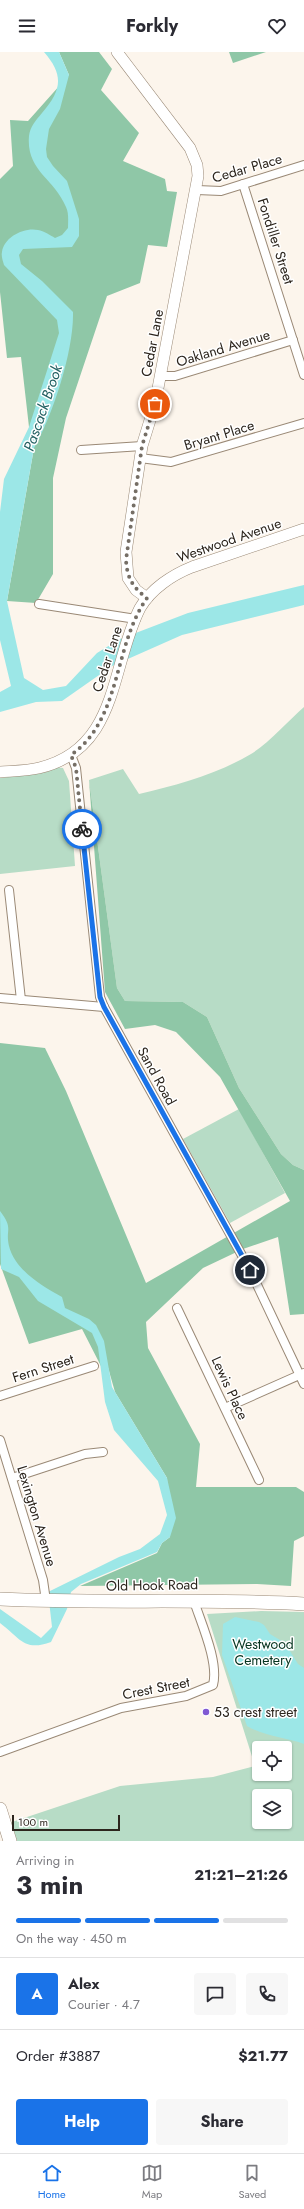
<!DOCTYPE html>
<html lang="en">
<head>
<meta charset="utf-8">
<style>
  :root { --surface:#fff; --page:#f7f7f7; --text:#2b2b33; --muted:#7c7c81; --line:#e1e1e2; --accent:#1a73e8 }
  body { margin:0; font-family:Jost,sans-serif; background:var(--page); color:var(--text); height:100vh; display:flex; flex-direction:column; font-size:15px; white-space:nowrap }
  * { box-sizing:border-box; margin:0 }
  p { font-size:13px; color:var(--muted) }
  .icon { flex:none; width:22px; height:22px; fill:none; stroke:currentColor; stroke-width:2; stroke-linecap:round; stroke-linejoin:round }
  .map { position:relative; height:1789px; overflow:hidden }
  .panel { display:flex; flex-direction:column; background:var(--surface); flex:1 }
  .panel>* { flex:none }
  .fabs { position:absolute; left:252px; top:1689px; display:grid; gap:8px }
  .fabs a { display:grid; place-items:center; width:40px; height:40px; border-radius:4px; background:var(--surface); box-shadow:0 1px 3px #0004; font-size:20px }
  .scale { position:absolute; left:12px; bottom:10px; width:108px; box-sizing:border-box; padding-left:4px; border:2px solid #2c251d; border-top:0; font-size:11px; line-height:14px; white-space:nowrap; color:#2c251d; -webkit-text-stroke:3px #fff; paint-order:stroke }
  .pin { position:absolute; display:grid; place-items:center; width:34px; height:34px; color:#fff; margin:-17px; border:2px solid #fff; border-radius:50%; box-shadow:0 1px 4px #0007 }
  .courier { position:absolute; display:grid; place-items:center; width:40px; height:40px; margin:-20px; border:3px solid #1a73e8; border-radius:50%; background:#fff; color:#222; box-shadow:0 1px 5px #0007 }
  .head em { font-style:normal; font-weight:700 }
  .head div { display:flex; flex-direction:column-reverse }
  .head { display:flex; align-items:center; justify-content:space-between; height:68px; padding:0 16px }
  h1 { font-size:26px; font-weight:700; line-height:30px }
  .bar { display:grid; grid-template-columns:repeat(4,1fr); gap:6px 4px; align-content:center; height:48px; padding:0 16px }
  .bar i { height:5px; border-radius:3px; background:var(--line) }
  .bar .selected { background:var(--accent) }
  .bar p { grid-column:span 4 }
  .line { display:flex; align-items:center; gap:10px; padding:0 16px; border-top:1px solid var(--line) }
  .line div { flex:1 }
  .round { display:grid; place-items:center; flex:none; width:42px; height:42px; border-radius:4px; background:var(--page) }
  .primary-button { display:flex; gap:8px; margin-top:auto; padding:8px 16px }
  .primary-button a { flex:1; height:46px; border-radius:4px; background:var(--accent); color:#fff; font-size:16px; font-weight:700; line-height:46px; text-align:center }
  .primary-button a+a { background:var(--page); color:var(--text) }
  header { display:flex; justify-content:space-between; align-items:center; height:52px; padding:0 16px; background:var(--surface); font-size:18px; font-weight:700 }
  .tab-bar { display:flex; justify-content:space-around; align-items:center; height:56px; border-top:1px solid var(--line); background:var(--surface); font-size:11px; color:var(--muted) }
  .tab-bar a { display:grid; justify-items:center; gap:2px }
  .tab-bar .selected { color:var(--accent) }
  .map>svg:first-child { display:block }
</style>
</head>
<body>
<header><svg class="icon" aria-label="menu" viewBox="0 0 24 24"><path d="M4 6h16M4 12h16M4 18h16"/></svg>Forkly<svg class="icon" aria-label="heart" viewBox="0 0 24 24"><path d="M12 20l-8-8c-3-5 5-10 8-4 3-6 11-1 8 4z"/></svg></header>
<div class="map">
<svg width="304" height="1789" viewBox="0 0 304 1789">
  <rect width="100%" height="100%" fill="#fcf5ec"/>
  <g fill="#b7dcc6" fill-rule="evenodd">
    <path d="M304,655v463l-11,-5 -12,-11 -42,-66 -32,-71 -24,-15 -58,-1 -8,-13 -28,-208 34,-11 16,25c39,-9 78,-20 112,-40 17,-10 38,-34 53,-47z"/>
    <polygon points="56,715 63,716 69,729 75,814 0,822 0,726 47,720"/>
    <polygon points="239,1057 285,1141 230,1171 183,1087"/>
    <path d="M261,1559l43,1v229h-294l-4,-13 6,-6 108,-36 93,-9 42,-11 -48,-152zM259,1696h26v26h-26zM259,1744h26v26h-26z"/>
  </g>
  <g fill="#8fc7a7">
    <polygon points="59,0 99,0 112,17 101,38 139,81 123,109 165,127 167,139 177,140 167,195 148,193 140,231 107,244 66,366 53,426 53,522 36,551 7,549 34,396 29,375 21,305 7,306 0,240 0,127 13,114 10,68 28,69 69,23"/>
    <polygon points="229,0 266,0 233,11"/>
    <polygon points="89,728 117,936 125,949 183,950 207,965 239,1036 281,1102 293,1113 304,1118 304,1262 290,1263 278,1185 243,1197 203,1216 146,1270 148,1296 200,1392 196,1435 296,1435 304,1440 304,1484 294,1489 291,1534 257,1532 80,1534 157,1501 162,1491 170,1485 167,1426 115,1340 107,1312 104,1320 82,1277 29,1292 0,1212 0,991 45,996 66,1039 146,1231 290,1149 220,1025 176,980 155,973 125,977 105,940"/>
  </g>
  <g fill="#9ce7e7">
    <path d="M44,0h15l10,23 -9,34 -11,20 -3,20 1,8 6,9 14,15 12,38v17l-7,11 -49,2 -4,6 2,9 21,17 31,31c1,38 -20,103 -39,136l-27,153 17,77 19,12 23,-4 31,-33 23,-14 68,-26 116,-28v20l-122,30 -70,31 -50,35 -26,1 -36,10v-20l11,-6 -11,-46v-128l4,-33 25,-52 30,-94 -2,-13 -53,-55c-1,-4 -3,-9 -2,-13 2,-15 22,-25 36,-22 6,1 12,5 17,8l7,-3 6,-7c0,-6 1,-15 -2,-21 -12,-29 -40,-36 -37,-71 1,-9 7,-16 13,-23 20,-23 22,-38 2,-61z"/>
    <path d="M0,1159c14,18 5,18 9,35 6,24 33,40 53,51l3,11 24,11 7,6 8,16 8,46 55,91 9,40 -6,19 -8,6 -5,9 -76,32 -10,8 -4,17 -16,33c-27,10 -31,-4 -51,-19v-14l41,29 11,-11 -4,-35 71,-35 21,-8 20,-15 7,-19 -9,-34 -44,-51 -9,-28 -7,-55 -6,-14 -54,-32 -19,-24 -18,-8z"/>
    <path d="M235,1565l24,5 5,3 6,9 15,9 13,21 6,4v76c-19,-7 -38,-7 -57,-18l-25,-71 1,-31z"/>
  </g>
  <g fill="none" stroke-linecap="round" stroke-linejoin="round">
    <defs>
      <g id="street">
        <polyline points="243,132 304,323"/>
        <polyline points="197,138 221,139 304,113"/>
        <polyline points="160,324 175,324 293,288"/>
        <polyline points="81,398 142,394"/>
        <polyline points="140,406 171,410 304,371"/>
        <polyline points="39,552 136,567"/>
        <polyline points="71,703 76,716 100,945 104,955 250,1218 304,1332"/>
        <polyline points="9,838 21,948"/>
        <polyline points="0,946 104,955"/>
        <polyline points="177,1256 259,1428"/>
        <polyline points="0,1344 94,1314"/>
        <polyline points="225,1356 304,1321"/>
        <polyline points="0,1388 43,1528 46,1549"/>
        <polyline points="12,1426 85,1402 103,1400"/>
        <path d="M0,1700l121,-44 65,-12 27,-11c6,-23 -12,-62 -19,-84"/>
      </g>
      <g id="secondary">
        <polyline points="117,0 190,96 197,113 198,124 155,352 142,394 126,500 128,526 136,538 147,546"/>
        <path d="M0,720c13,-1 26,-1 39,-4 80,-19 71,-101 101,-160 11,-19 32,-33 52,-41l112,-38"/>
      </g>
      <g id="primary">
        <path d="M0,1547c101,5 203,-1 304,5"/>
        <polyline points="0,1757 10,1789"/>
      </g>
    </defs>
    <use href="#street" stroke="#9a8976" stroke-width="10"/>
    <use href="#secondary" stroke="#9a8976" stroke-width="12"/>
    <use href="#primary" stroke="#9a8976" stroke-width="14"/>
    <use href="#street" stroke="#fff" stroke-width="8"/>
    <use href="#secondary" stroke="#fff" stroke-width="11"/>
    <use href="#primary" stroke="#fff" stroke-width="13"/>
  </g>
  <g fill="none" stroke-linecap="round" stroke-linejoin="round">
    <path stroke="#756e65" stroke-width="4" stroke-dasharray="0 7.2" d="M82,777l-6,-61 -5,-13c51,-36 42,-109 76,-157 -14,-10 -20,-20 -21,-38l16,-114 13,-42"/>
    <polyline stroke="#1a73e8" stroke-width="5" points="82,777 100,945 104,955 250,1218"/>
  </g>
  <circle fill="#8059d3" stroke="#fff" stroke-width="1.5" cx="206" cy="1660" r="4"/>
  <g text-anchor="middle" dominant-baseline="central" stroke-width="3" stroke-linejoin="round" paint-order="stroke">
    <g font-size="14" fill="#2c251d" stroke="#fff">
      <text transform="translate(247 116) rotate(-16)">Cedar Place</text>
      <text transform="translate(276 189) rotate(72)">Fondiller Street</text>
      <text transform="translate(152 291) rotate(-79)">Cedar Lane</text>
      <text transform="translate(223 296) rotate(-17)">Oakland Avenue</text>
      <text transform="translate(219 383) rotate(-17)">Bryant Place</text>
      <text transform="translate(229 488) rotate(-19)">Westwood Avenue</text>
      <text transform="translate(107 607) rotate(-72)">Cedar Lane</text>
      <text transform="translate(157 1024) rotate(61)">Sand Road</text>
      <text transform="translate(43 1316) rotate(-18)">Fern Street</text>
      <text transform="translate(230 1336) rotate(65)">Lewis Place</text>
      <text transform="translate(37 1464) rotate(73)">Lexington Avenue</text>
      <text transform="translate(152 1533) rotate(-1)">Old Hook Road</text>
      <text transform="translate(156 1636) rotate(-11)">Crest Street</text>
    </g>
    <g font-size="14" fill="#05341f" stroke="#fff">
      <text x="263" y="1592">Westwood<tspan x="263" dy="16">Cemetery</tspan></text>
    </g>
    <g font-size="14" fill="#2c251d" stroke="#fff" text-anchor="start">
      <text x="214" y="1660">53 crest street</text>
    </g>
    <g font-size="15" font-style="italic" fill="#236162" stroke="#fff">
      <text transform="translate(43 356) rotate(-71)">Pascack Brook</text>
    </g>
  </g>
</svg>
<div class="fabs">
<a><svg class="icon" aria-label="locate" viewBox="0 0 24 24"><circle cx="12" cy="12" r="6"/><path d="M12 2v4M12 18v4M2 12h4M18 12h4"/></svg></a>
<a><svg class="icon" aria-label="layers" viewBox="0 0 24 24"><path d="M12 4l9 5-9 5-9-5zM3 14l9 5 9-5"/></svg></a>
</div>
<div class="scale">100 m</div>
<div class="pin" style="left:155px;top:352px;background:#ea580c"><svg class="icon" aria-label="bag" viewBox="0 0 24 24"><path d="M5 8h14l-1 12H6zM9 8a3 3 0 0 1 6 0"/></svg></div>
<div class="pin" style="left:250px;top:1218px;background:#1f2937"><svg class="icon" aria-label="home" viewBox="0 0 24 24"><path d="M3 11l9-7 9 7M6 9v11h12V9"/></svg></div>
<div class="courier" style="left:82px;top:777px"><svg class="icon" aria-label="bike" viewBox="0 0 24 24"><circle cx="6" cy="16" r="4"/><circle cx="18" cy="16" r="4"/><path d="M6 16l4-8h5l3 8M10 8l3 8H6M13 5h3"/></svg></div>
</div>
<section class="panel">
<div class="head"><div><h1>3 min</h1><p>Arriving in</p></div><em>21:21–21:26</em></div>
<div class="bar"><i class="selected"></i><i class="selected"></i><i class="selected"></i><i></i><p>On the way · 450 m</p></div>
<div class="line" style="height:72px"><b class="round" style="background:var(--accent);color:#fff">A</b><div><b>Alex</b><p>Courier · 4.7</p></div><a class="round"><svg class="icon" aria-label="chat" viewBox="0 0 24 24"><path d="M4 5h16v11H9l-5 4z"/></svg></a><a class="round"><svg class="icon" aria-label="phone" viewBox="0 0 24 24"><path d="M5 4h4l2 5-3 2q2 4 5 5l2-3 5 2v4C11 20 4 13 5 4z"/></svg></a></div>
<div class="line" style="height:52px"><div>Order #3887</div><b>$21.77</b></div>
<div class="primary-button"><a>Help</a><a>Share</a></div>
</section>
<nav class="tab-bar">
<a class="selected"><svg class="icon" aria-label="home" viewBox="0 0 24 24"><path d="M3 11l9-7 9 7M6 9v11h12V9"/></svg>Home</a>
<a><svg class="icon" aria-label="map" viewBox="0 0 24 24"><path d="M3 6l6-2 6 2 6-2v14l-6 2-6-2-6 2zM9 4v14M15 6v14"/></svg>Map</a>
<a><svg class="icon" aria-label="saved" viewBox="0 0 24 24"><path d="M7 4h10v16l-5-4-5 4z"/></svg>Saved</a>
</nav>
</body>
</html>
